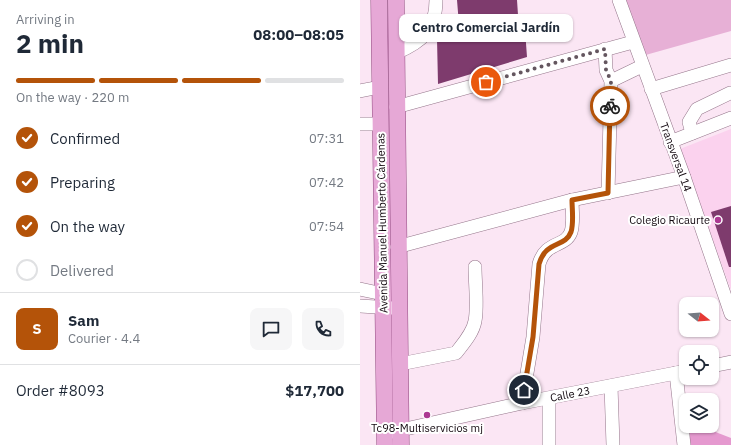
<!DOCTYPE html>
<html lang="en">
<head>
<meta charset="utf-8">
<style>
  :root { --surface:#fff; --page:#f6f6f7; --text:#1f2937; --muted:#747a83; --line:#e0e1e3; --accent:#b45309 }
  body { margin:0; font-family:"IBM Plex Sans",sans-serif; background:var(--page); color:var(--text); height:100vh; display:flex; flex-direction:column; font-size:15px; white-space:nowrap }
  * { box-sizing:border-box; margin:0 }
  p { font-size:13px; color:var(--muted) }
  .icon { flex:none; width:22px; height:22px; fill:none; stroke:currentColor; stroke-width:2; stroke-linecap:round; stroke-linejoin:round }
  .map { position:relative; flex:1; overflow:hidden }
  .details { display:flex; flex-direction:column; background:var(--surface); width:360px }
  .details>* { flex:none }
  .needle { width:26px; rotate:107deg }
  .tools { position:absolute; left:319px; top:297px; display:grid; gap:8px }
  .tools a { display:grid; place-items:center; width:40px; height:40px; border-radius:8px; background:var(--surface); box-shadow:0 1px 3px #0004; font-size:20px }
  .pin { position:absolute; display:grid; place-items:center; width:34px; height:34px; color:#fff; margin:-17px; border:2px solid #fff; border-radius:50%; box-shadow:0 1px 4px #0007 }
  .courier { position:absolute; display:grid; place-items:center; width:40px; height:40px; margin:-20px; border:3px solid #b45309; border-radius:50%; background:#fff; color:#222; box-shadow:0 1px 5px #0007 }
  .bubble { position:absolute; height:28px; border-radius:8px; background:var(--surface); box-shadow:0 1px 3px #0004; font-size:13px; font-weight:700; line-height:28px; text-align:center }
  .overview em { font-style:normal; font-weight:700 }
  .overview div { display:flex; flex-direction:column-reverse }
  .overview { display:flex; align-items:center; justify-content:space-between; height:68px; padding:0 16px }
  h1 { font-size:26px; font-weight:700; line-height:30px }
  .bar { display:grid; grid-template-columns:repeat(4,1fr); gap:6px 4px; align-content:center; height:48px; padding:0 16px }
  .bar i { height:5px; border-radius:3px; background:var(--line) }
  .bar .on { background:var(--accent) }
  .bar p { grid-column:span 4 }
  .line { display:flex; align-items:center; gap:10px; padding:0 16px; border-top:1px solid var(--line) }
  .line div { flex:1 }
  .round { display:grid; place-items:center; flex:none; width:42px; height:42px; border-radius:8px; background:var(--page) }
  ol { padding:0 16px; list-style:none }
  li { display:flex; align-items:center; gap:12px; height:44px }
  li p { margin-inline-start:auto }
  li .icon { padding:4px; border-radius:50%; background:var(--accent); color:#fff; stroke-width:4 }
  li:last-child { color:var(--muted) }
  li i { width:22px; height:22px; border:2px solid var(--line); border-radius:50% }
  main { display:flex; flex:1; min-height:0 }
  .map>svg:first-child { display:block }
</style>
</head>
<body>
<main>
<section class="details">
<div class="overview"><div><h1>2 min</h1><p>Arriving in</p></div><em>08:00–08:05</em></div>
<div class="bar"><i class="on"></i><i class="on"></i><i class="on"></i><i></i><p>On the way · 220 m</p></div>
<ol>
<li><svg class="icon" aria-label="check" viewBox="0 0 24 24"><path d="M5 12l5 5 9-10"/></svg>Confirmed<p>07:31</p></li>
<li><svg class="icon" aria-label="check" viewBox="0 0 24 24"><path d="M5 12l5 5 9-10"/></svg>Preparing<p>07:42</p></li>
<li><svg class="icon" aria-label="check" viewBox="0 0 24 24"><path d="M5 12l5 5 9-10"/></svg>On the way<p>07:54</p></li>
<li><i></i>Delivered</li>
</ol>
<div class="line" style="height:72px"><b class="round" style="background:var(--accent);color:#fff">S</b><div><b>Sam</b><p>Courier · 4.4</p></div><a class="round"><svg class="icon" aria-label="chat" viewBox="0 0 24 24"><path d="M4 5h16v11H9l-5 4z"/></svg></a><a class="round"><svg class="icon" aria-label="phone" viewBox="0 0 24 24"><path d="M5 4h4l2 5-3 2q2 4 5 5l2-3 5 2v4C11 20 4 13 5 4z"/></svg></a></div>
<div class="line" style="height:52px"><div>Order #8093</div><b>$17,700</b></div>
</section>
<div class="map">
<svg width="371" height="445" viewBox="0 0 371 445">
  <rect width="100%" height="100%" fill="#fbe6f4"/>
  <polygon fill="#fbd2ee" points="371,129 371,290 320,149"/>
  <polygon fill="#e7b0d6" points="263,0 371,0 371,31 282,56"/>
  <polygon fill="#e599cf" points="330,426 340,426 371,438 371,445 329,445"/>
  <g fill="#7e3b6d">
    <polygon points="97,0 157,0 158,15 164,16 167,57 78,84 77,39 100,37"/>
    <polygon points="371,206 371,267 369,267 351,212"/>
  </g>
  <g fill="none" stroke-linecap="round" stroke-linejoin="round">
    <defs>
      <g id="minor">
        <polyline points="259,0 324,177 371,314"/>
        <polyline points="245,49 246,70 251,81 248,193"/>
        <path d="M36,53c26,-11 40,-23 40,-53"/>
        <polyline points="251,81 282,66"/>
        <polyline points="291,89 371,65"/>
        <polyline points="0,91 20,87"/>
        <polyline points="36,107 273,42"/>
        <polyline points="0,124 21,124"/>
        <polyline points="332,133 329,122 337,109 370,93"/>
        <polyline points="310,142 371,118"/>
        <polyline points="37,247 212,200 324,177"/>
        <polyline points="0,289 23,294"/>
        <polyline points="0,306 32,308"/>
        <path d="M40,364l56,-11c7,-9 17,-20 19,-32 3,-15 0,-38 0,-54"/>
        <polyline points="352,366 371,362"/>
        <polyline points="316,373 324,445"/>
        <polyline points="251,386 253,445"/>
        <polyline points="189,399 189,445"/>
        <path d="M162,403l11,-66 6,-73c7,-24 26,-16 32,-32 3,-9 1,-23 1,-32"/>
        <polyline points="32,432 162,403 326,371"/>
      </g>
      <g id="major">
        <polyline points="19,0 25,445"/>
        <polyline points="36,0 41,445"/>
      </g>
    </defs>
    <use href="#minor" stroke="#94758a" stroke-width="14"/>
    <use href="#major" stroke="#914a7f" stroke-width="17"/>
    <use href="#minor" stroke="#fff" stroke-width="13"/>
    <use href="#major" stroke="#e6a8d6" stroke-width="16"/>
  </g>
  <g fill="none" stroke-linecap="round" stroke-linejoin="round">
    <polyline stroke="#64565f" stroke-width="4" stroke-dasharray="0 7.2" points="126,82 245,49 246,70 251,81 250,106"/>
    <path stroke="#b45309" stroke-width="5" d="M164,390l9,-53 6,-73c7,-24 26,-16 32,-32 3,-9 1,-23 1,-32l36,-7 2,-87"/>
  </g>
  <g fill="#ac3992" stroke="#fff" stroke-width="1.5">
    <circle cx="358" cy="220" r="4"/>
    <circle cx="67" cy="415" r="4"/>
  </g>
  <g text-anchor="middle" dominant-baseline="central" stroke-width="4" stroke-linejoin="round" paint-order="stroke">
    <g font-size="11" fill="#12080f" stroke="#fff">
      <text transform="translate(316 157) rotate(70)">Transversal 14</text>
      <text transform="translate(22 223) rotate(-91)">Avenida Manuel Humberto Cárdenas</text>
      <text transform="translate(210 394) rotate(-11)">Calle 23</text>
    </g>
    <g font-size="11" fill="#12080f" stroke="#fff" text-anchor="end">
      <text x="350" y="220">Colegio Ricaurte</text>
      <text x="67" y="428" text-anchor="middle">Tc98-Multiservicios mj</text>
    </g>
  </g>
</svg>
<div class="tools">
<a><svg class="needle" viewBox="-14 -14 28 28"><path d="M0-13l5 13h-10z" fill="#e53935"/><path d="M0 13l5-13h-10z" fill="#747a83"/></svg></a>
<a><svg class="icon" aria-label="locate" viewBox="0 0 24 24"><circle cx="12" cy="12" r="6"/><path d="M12 2v4M12 18v4M2 12h4M18 12h4"/></svg></a>
<a><svg class="icon" aria-label="layers" viewBox="0 0 24 24"><path d="M12 4l9 5-9 5-9-5zM3 14l9 5 9-5"/></svg></a>
</div>
<div class="pin" style="left:126px;top:82px;background:#ea580c"><svg class="icon" aria-label="bag" viewBox="0 0 24 24"><path d="M5 8h14l-1 12H6zM9 8a3 3 0 0 1 6 0"/></svg></div>
<div class="pin" style="left:164px;top:390px;background:#1f2937"><svg class="icon" aria-label="home" viewBox="0 0 24 24"><path d="M3 11l9-7 9 7M6 9v11h12V9"/></svg></div>
<div class="courier" style="left:250px;top:106px"><svg class="icon" aria-label="bike" viewBox="0 0 24 24"><circle cx="6" cy="16" r="4"/><circle cx="18" cy="16" r="4"/><path d="M6 16l4-8h5l3 8M10 8l3 8H6M13 5h3"/></svg></div>
<div class="bubble" style="left:39px;top:14px;width:174px">Centro Comercial Jardín</div>
</div>
</main>
</body>
</html>
